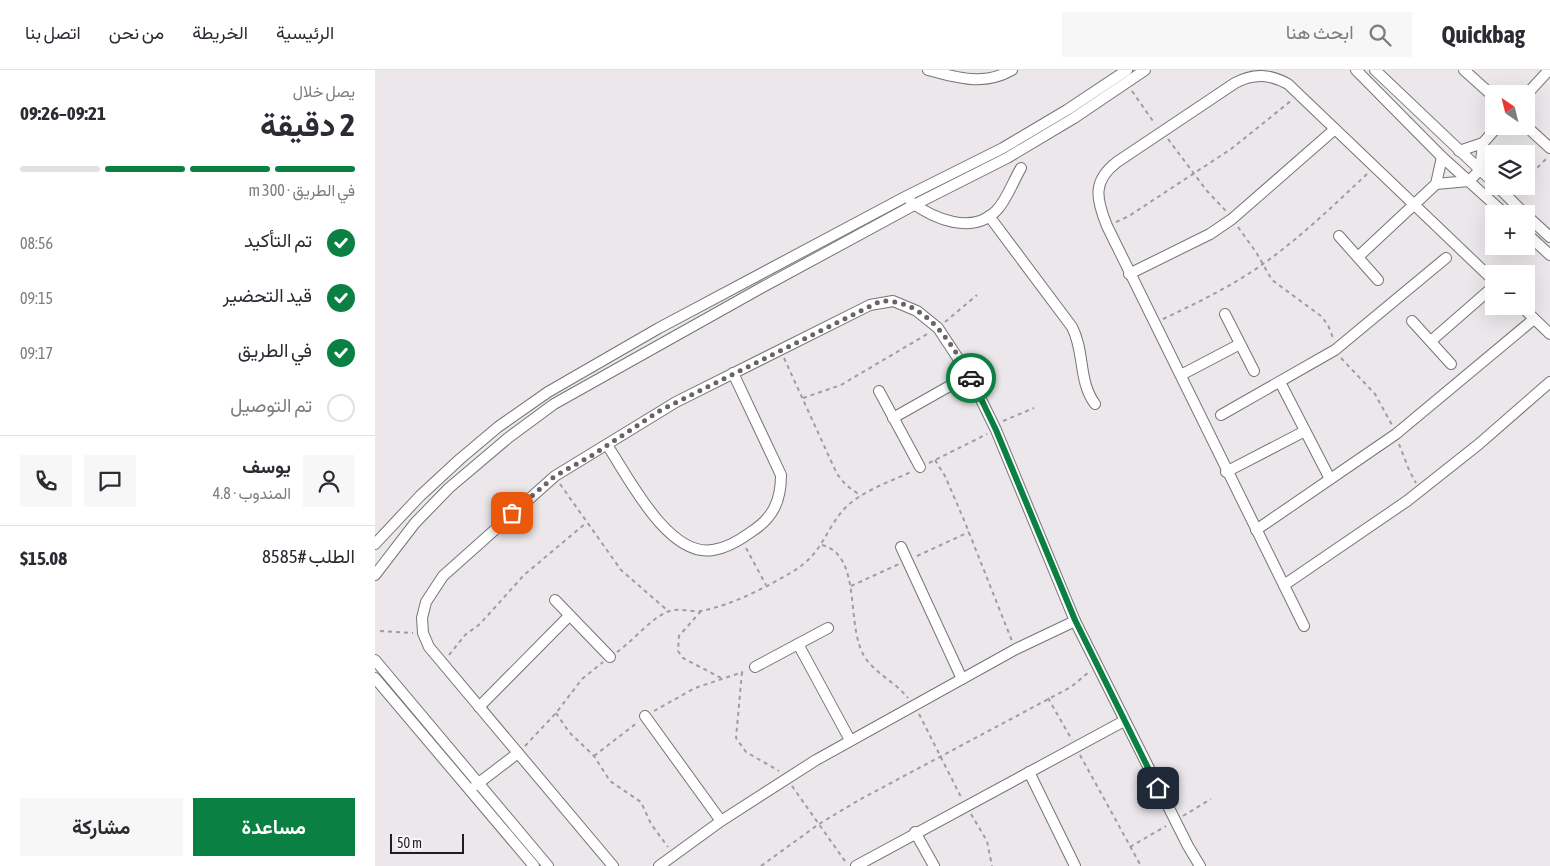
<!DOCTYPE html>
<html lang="ar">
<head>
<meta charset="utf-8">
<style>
  :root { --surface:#fff; --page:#f7f7f7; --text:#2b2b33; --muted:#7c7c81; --line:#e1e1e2; --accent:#0b8043 }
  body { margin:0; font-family:"Asap Condensed",Vazirmatn,sans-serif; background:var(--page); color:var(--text); direction:rtl; height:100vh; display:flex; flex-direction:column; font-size:19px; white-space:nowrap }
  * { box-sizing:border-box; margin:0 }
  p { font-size:16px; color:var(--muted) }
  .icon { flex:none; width:28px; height:28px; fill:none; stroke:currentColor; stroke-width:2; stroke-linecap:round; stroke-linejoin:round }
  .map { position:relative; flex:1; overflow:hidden; direction:ltr }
  .drawer { display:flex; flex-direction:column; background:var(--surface); width:375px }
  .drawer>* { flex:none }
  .needle { width:32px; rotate:325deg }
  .buttons { position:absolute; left:1110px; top:15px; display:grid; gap:10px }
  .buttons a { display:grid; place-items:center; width:50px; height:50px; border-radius:0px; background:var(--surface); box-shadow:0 5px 20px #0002; font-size:25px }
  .scale { position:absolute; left:15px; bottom:12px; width:74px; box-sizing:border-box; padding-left:5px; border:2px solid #1f1d1f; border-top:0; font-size:14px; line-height:18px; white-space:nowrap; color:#1f1d1f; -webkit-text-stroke:4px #f9f5f9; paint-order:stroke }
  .pin { position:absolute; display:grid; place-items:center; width:42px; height:42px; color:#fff; margin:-21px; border-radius:10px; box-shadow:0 2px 8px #0006 }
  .courier { position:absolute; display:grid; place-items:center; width:50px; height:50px; margin:-25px; border:4px solid #0b8043; border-radius:50%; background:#fff; color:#222; box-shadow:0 1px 6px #0007 }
  .headline em { font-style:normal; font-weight:700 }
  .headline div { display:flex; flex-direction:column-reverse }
  .headline { display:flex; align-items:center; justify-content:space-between; height:85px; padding:0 20px }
  h1 { font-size:32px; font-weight:700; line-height:38px }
  .bar { display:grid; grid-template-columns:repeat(4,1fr); gap:8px 5px; align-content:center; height:60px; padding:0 20px }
  .bar i { height:6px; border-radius:4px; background:var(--line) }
  .bar .current { background:var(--accent) }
  .bar p { grid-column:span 4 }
  .line { display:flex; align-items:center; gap:12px; padding:0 20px; border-top:1px solid var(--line) }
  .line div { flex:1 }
  .round { display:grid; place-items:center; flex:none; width:52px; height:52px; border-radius:0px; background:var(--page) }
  ol { padding:0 20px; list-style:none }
  li { display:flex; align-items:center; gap:15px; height:55px }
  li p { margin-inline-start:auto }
  li .icon { padding:5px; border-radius:50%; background:var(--accent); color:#fff; stroke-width:4 }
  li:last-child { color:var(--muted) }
  li i { width:28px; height:28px; border:2px solid var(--line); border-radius:50% }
  .button { display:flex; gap:10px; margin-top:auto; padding:10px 20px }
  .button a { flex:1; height:58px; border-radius:0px; background:var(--accent); color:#fff; font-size:20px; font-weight:700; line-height:58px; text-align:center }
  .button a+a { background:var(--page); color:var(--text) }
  header { display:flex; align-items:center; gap:30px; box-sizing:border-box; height:70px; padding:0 25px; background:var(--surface); border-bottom:1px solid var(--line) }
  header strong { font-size:24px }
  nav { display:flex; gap:28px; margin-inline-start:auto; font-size:18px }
  .search { width:350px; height:45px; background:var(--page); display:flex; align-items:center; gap:12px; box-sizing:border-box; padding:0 18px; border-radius:0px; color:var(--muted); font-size:19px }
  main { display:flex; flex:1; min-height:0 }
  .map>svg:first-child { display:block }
</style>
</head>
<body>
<header>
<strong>Quickbag</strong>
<div class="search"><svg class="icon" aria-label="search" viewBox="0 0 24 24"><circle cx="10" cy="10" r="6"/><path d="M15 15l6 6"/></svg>ابحث هنا</div>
<nav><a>الرئيسية</a><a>الخريطة</a><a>من نحن</a><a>اتصل بنا</a></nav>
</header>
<main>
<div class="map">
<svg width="1175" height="796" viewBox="0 0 1175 796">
  <rect width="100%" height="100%" fill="#ebe7eb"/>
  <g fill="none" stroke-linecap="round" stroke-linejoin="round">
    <defs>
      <g id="street">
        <path d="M553,0c29,8 56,16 84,0"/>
        <polyline points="981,0 1067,87 1130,144"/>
        <polyline points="1000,0 1119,113"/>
        <polyline points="1089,0 1119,27"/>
        <polyline points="1151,25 1174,0"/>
        <polyline points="1151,56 1175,78"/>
        <polyline points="1084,81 1108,73 1123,56"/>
        <polyline points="1061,114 1094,111 1105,100 1108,73"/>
        <polyline points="1122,116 1150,144"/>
        <path d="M536,132c23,17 61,33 85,9 11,-11 17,-30 25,-43"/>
        <polyline points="1151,145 1175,167"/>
        <path d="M614,146l83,111c13,25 6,54 23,77"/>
        <polyline points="1151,163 1175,185"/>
        <polyline points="964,166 1003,210"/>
        <polyline points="983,187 1061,114 1067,87"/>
        <polyline points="754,204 835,164 857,149 960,59"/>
        <polyline points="1146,236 1175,264"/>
        <polyline points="850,244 879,301"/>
        <polyline points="1037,251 1076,294"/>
        <polyline points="1056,271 1119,216"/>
        <polyline points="806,305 865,274"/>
        <polyline points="905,312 955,409"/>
        <polyline points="504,321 545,397"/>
        <polyline points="846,345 960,280 1071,188"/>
        <polyline points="518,348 594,305"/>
        <path d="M232,375c21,31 61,113 106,105 14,-2 27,-10 38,-18 22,-14 30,-31 30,-57l-48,-102"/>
        <polyline points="851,402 930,361"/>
        <polyline points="881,460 1021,364 1159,249"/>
        <polyline points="0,474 45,426 85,389 123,357 173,322 284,258 530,127 628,78 692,40 752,0"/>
        <polyline points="526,477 587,609"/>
        <polyline points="0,505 40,453 74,418 133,368 179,334 386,218 539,135 632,88 699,48 770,0"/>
        <polyline points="909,515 1032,431 1104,374 1175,312"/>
        <polyline points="180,530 235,587"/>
        <path d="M929,556l-197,-400c-11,-27 -15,-45 10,-64l118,-79c19,-10 35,-9 53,1l206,197"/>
        <polyline points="423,574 475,670"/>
        <polyline points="0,590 173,796"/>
        <polyline points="380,597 453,558"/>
        <polyline points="0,608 159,796"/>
        <polyline points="104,637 194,546"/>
        <polyline points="270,646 346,751"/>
        <polyline points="654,702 700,796"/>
        <polyline points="101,715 143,683"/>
        <polyline points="540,762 559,796"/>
        <polyline points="238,796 54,577 48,563 47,548 51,532 68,506 180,406 301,332 495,235 518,231 542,241 563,258 594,305 621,360 700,551 813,776 825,796"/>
        <polyline points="284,796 346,751 441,690 641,579 700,551"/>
        <polyline points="481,796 749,651"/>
      </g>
    </defs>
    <use href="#street" stroke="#777377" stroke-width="12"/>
    <g stroke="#a09ca0" stroke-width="2" stroke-dasharray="4 4" stroke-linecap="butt">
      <polyline points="757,21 780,54"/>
      <polyline points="793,69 832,121 851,141"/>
      <polyline points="1151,109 1173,87"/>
      <polyline points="741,152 754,146 856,79 917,30"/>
      <polyline points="863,157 881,182 897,210 946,246 953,255 958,268"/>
      <path d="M788,249c34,-16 69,-33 100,-55 38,-27 71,-59 104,-90"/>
      <polyline points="570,252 602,225"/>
      <polyline points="409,288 462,404 471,415 486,426"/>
      <polyline points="966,288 1000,324 1017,355"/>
      <polyline points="428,328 466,315 554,263"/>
      <polyline points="628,351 659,338"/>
      <polyline points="1024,374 1034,400 1041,413"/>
      <polyline points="560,390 570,406 589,450 637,571"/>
      <polyline points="554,393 612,364"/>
      <polyline points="185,414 246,500 293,541"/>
      <path d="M447,475c42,11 22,83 44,114 12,16 30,24 42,39"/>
      <polyline points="371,478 391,515"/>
      <polyline points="542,486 594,462"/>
      <polyline points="476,516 524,494"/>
      <polyline points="326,541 304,566 303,581 308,588 348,609"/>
      <polyline points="5,561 38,563"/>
      <path d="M242,582c16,-11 33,-33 50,-40 10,-5 24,0 34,-1 31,-6 64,-23 91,-39 31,-18 32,-41 53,-64 17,-17 44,-26 66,-36"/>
      <polyline points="74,585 90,565 105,554 149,505 211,453"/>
      <polyline points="367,602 361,668 371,682 404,701"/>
      <polyline points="673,628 697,670"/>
      <polyline points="279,641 320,618 368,602"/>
      <polyline points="181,643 194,662 219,686 235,711 266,732 276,754 293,777"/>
      <polyline points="544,644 586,727"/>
      <polyline points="150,676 181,643 207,609 228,592"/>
      <polyline points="705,685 766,796"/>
      <polyline points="219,686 263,652"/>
      <polyline points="417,716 472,794"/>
      <polyline points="596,744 612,771 617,796"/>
      <polyline points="808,746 836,729"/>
      <polyline points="755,777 791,756"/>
      <polyline points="386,796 444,754 484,730 696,617 714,602"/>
    </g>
    <use href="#street" stroke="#fff" stroke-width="10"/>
  </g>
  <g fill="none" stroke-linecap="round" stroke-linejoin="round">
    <path stroke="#666466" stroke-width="5" stroke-dasharray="0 9" d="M137,443l43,-37 36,-20 70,-46 220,-109c45,-2 71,43 90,77"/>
    <polyline stroke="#0b8043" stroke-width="6" points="596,308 621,360 700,550 783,718"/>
  </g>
</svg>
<div class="buttons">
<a><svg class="needle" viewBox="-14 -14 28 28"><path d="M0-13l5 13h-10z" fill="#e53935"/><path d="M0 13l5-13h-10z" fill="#7c7c81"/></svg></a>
<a><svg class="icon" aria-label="layers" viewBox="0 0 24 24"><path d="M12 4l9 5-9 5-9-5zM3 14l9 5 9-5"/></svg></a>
<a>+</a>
<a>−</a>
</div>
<div class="scale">50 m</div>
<div class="pin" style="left:137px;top:443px;background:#ea580c"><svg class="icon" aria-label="bag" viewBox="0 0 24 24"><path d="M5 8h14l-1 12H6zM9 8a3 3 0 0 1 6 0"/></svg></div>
<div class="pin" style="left:783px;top:718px;background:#1f2937"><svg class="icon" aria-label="home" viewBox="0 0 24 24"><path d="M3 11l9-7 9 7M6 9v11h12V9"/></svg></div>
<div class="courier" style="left:596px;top:308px"><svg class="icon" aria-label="car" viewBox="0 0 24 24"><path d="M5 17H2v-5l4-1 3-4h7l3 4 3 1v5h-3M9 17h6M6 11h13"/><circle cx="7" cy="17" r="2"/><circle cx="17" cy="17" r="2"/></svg></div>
</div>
<section class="drawer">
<div class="headline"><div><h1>2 دقيقة</h1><p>يصل خلال</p></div><em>09:21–09:26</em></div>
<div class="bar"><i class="current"></i><i class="current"></i><i class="current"></i><i></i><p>في الطريق · 300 m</p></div>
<ol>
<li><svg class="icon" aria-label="check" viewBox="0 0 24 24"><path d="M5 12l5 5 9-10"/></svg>تم التأكيد<p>08:56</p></li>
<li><svg class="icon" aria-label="check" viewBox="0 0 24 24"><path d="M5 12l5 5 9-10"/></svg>قيد التحضير<p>09:15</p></li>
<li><svg class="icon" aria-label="check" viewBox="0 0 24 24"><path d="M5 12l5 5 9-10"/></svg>في الطريق<p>09:17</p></li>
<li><i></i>تم التوصيل</li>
</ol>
<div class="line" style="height:90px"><a class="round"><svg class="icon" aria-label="person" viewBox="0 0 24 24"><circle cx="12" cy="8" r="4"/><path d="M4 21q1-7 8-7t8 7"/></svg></a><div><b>يوسف</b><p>المندوب · 4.8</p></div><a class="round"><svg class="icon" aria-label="chat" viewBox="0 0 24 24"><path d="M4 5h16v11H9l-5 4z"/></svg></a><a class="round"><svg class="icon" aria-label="phone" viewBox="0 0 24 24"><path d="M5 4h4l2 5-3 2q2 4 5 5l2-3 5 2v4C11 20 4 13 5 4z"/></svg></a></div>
<div class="line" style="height:65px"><div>الطلب #8585</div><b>$15.08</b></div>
<div class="button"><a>مساعدة</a><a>مشاركة</a></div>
</section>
</main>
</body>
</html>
